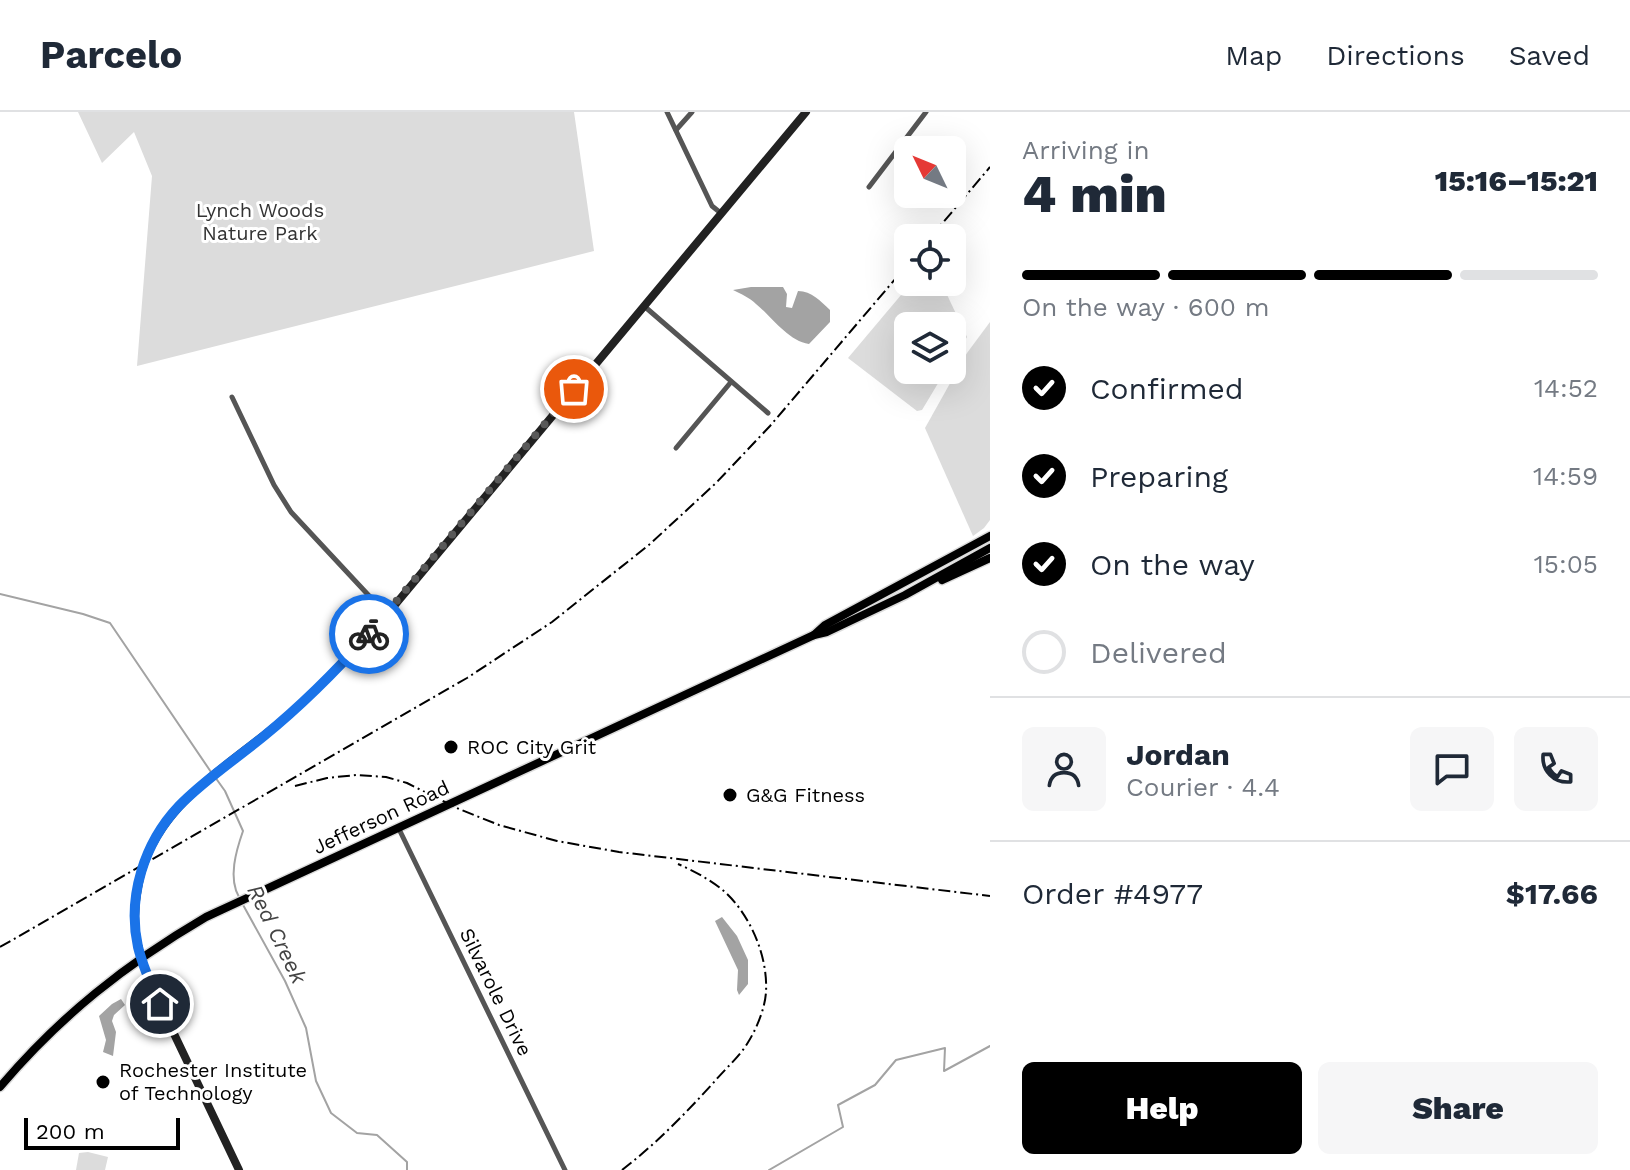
<!DOCTYPE html>
<html lang="en">
<head>
<meta charset="utf-8">
<style>
  :root { --surface:#fff; --page:#f6f6f7; --text:#1f2937; --muted:#747a83; --line:#e0e1e3; --accent:#000 }
  body { margin:0; font-family:"Work Sans",sans-serif; background:var(--page); color:var(--text); height:100vh; display:flex; flex-direction:column; font-size:30px; white-space:nowrap }
  * { box-sizing:border-box; margin:0 }
  p { font-size:26px; color:var(--muted) }
  .icon { flex:none; width:44px; height:44px; fill:none; stroke:currentColor; stroke-width:2; stroke-linecap:round; stroke-linejoin:round }
  .map { position:relative; flex:1; overflow:hidden }
  .sheet { display:flex; flex-direction:column; background:var(--surface); width:640px }
  .sheet>* { flex:none }
  .needle { width:52px; rotate:313deg }
  .controls { position:absolute; left:894px; top:24px; display:grid; gap:16px }
  .controls a { display:grid; place-items:center; width:72px; height:72px; border-radius:12px; background:var(--surface); box-shadow:0 8px 32px #0002; font-size:40px }
  .scale { position:absolute; left:24px; bottom:20px; width:156px; box-sizing:border-box; padding-left:8px; border:4px solid #000; border-top:0; font-size:22px; line-height:28px; white-space:nowrap; color:#000; -webkit-text-stroke:6px #fff; paint-order:stroke }
  .pin { position:absolute; display:grid; place-items:center; width:68px; height:68px; color:#fff; margin:-34px; border:4px solid #fff; border-radius:50%; box-shadow:0 2px 8px #0007 }
  .courier { position:absolute; display:grid; place-items:center; width:80px; height:80px; margin:-40px; border:6px solid #1a73e8; border-radius:50%; background:#fff; color:#222; box-shadow:0 2px 10px #0007 }
  .overview em { font-style:normal; font-weight:800 }
  .overview div { display:flex; flex-direction:column-reverse }
  .overview { display:flex; align-items:center; justify-content:space-between; height:136px; padding:0 32px }
  h1 { font-size:52px; font-weight:800; line-height:60px }
  .bar { display:grid; grid-template-columns:repeat(4,1fr); gap:12px 8px; align-content:center; height:96px; padding:0 32px }
  .bar i { height:10px; border-radius:6px; background:var(--line) }
  .bar .on { background:var(--accent) }
  .bar p { grid-column:span 4 }
  .line { display:flex; align-items:center; gap:20px; padding:0 32px; border-top:2px solid var(--line) }
  .line div { flex:1 }
  .round { display:grid; place-items:center; flex:none; width:84px; height:84px; border-radius:12px; background:var(--page) }
  ol { padding:0 32px; list-style:none }
  li { display:flex; align-items:center; gap:24px; height:88px }
  li p { margin-inline-start:auto }
  li .icon { padding:8px; border-radius:50%; background:var(--accent); color:#fff; stroke-width:4 }
  li:last-child { color:var(--muted) }
  li i { width:44px; height:44px; border:4px solid var(--line); border-radius:50% }
  .button { display:flex; gap:16px; margin-top:auto; padding:16px 32px }
  .button a { flex:1; height:92px; border-radius:12px; background:var(--accent); color:#fff; font-size:32px; font-weight:800; line-height:92px; text-align:center }
  .button a+a { background:var(--page); color:var(--text) }
  header { display:flex; align-items:center; gap:48px; box-sizing:border-box; height:112px; padding:0 40px; background:var(--surface); border-bottom:2px solid var(--line) }
  header strong { font-size:38px }
  nav { display:flex; gap:44px; margin-inline-start:auto; font-size:28px }
  main { display:flex; flex:1; min-height:0 }
  .map>svg:first-child { display:block }
</style>
</head>
<body>
<header>
<strong>Parcelo</strong>
<nav><a>Map</a><a>Directions</a><a>Saved</a></nav>
</header>
<main>
<div class="map">
<svg width="990" height="1058" viewBox="0 0 990 1058">
  <rect width="100%" height="100%" fill="#fff"/>
  <g fill="#dcdcdc">
    <polygon points="78,0 574,0 594,139 137,254 152,64 134,20 102,51"/>
    <polygon points="912,170 941,170 967,225 952,248 952,214 908,214 908,258 946,258 922,298 917,299 848,246"/>
    <polygon points="990,210 990,408 984,416 973,424 925,316 967,241"/>
    <polygon points="88,1040 108,1045 105,1058 76,1058 79,1041"/>
  </g>
  <g fill="#a3a3a3">
    <path d="M751,175h32l4,7 -1,13 6,1 6,-17c14,0 22,10 32,19v12l-21,22c-21,-3 -37,-27 -53,-40 -6,-6 -15,-10 -23,-14z"/>
    <polygon points="722,805 737,824 748,848 748,872 739,883 737,878 738,858 715,809"/>
    <polygon points="121,887 125,893 114,903 112,909 116,920 113,944 103,940 106,928 99,904 112,892"/>
  </g>
  <g fill="none" stroke-linecap="round" stroke-linejoin="round">
    <g stroke="#a3a3a3" stroke-width="2">
      <polyline points="0,482 83,502 110,511 211,660"/>
      <path d="M215,665l10,14 18,40c-7,20 -15,47 -4,66"/>
      <polyline points="242,791 285,869 306,916 316,969 331,1001 357,1021 377,1023 407,1050 407,1058"/>
      <polyline points="769,1058 843,1015 838,993 875,973 896,948 945,936 944,959 990,934"/>
    </g>
    <defs>
      <g id="primary">
        <polyline points="942,468 990,446"/>
        <polyline points="814,523 825,513 990,424"/>
        <path d="M0,975c60,-71 126,-123 206,-170l608,-282 13,-3 78,-37 85,-47"/>
      </g>
    </defs>
    <use href="#primary" stroke="#dbdbdb" stroke-width="11"/>
    <g stroke="#555" stroke-width="5">
      <polyline points="667,0 712,94 722,102"/>
      <polyline points="676,18 692,0"/>
      <polyline points="869,75 926,0"/>
      <polyline points="644,194 768,301"/>
      <polyline points="232,285 274,373 291,400 386,502"/>
      <polyline points="676,336 731,270"/>
      <polyline points="398,715 565,1058"/>
    </g>
    <path stroke="#222" stroke-width="8" d="M239,1058c-21,-44 -42,-88 -63,-132 -14,-29 -29,-58 -37,-89 -5,-20 -5,-41 -1,-61 13,-81 90,-121 147,-170 34,-29 64,-62 94,-94l427,-512"/>
    <use href="#primary" stroke="#000" stroke-width="8"/>
    <g stroke="#000" stroke-width="2" stroke-dasharray="12 4 2 4" stroke-linecap="butt">
      <polyline points="930,126 990,55"/>
      <polyline points="295,674 327,666 356,663 386,665 407,671 459,697 499,713 557,729 619,740 990,784"/>
      <polyline points="0,835 467,566 552,510 650,432 716,371 770,314 908,152"/>
      <path d="M622,1058c34,-26 64,-57 93,-89 10,-12 24,-24 32,-37 9,-14 18,-35 19,-52 2,-35 -15,-76 -41,-100 -14,-12 -31,-21 -47,-28"/>
    </g>
  </g>
  <g fill="none" stroke-linecap="round" stroke-linejoin="round">
    <polyline stroke="#595959" stroke-width="8" stroke-dasharray="0 14.4" points="369,522 574,277"/>
    <path stroke="#1a73e8" stroke-width="10" d="M160,892c-9,-19 -17,-37 -22,-57 -11,-50 6,-104 41,-141 25,-26 57,-47 85,-70 38,-31 72,-65 105,-102"/>
  </g>
  <g fill="#000" stroke="#fff" stroke-width="3">
    <circle cx="451" cy="635" r="8"/>
    <circle cx="730" cy="683" r="8"/>
    <circle cx="103" cy="970" r="8"/>
  </g>
  <g text-anchor="middle" dominant-baseline="central" stroke-width="6" stroke-linejoin="round" paint-order="stroke">
    <g font-size="20" fill="#333" stroke="#fff">
      <text x="260" y="98">Lynch Woods<tspan x="260" dy="23">Nature Park</tspan></text>
    </g>
    <g font-size="20" fill="#000" stroke="#fff" text-anchor="start">
      <text x="467" y="635">ROC City Grit</text>
      <text x="746" y="683">G&amp;G Fitness</text>
      <text x="119" y="958">Rochester Institute<tspan x="119" dy="23">of Technology</tspan></text>
    </g>
    <g font-size="20" fill="#000" stroke="#fff">
      <text transform="translate(381 705) rotate(-25)">Jefferson Road</text>
      <text transform="translate(496 880) rotate(64)">Silvarole Drive</text>
    </g>
    <g font-size="22" font-style="italic" fill="#444" stroke="#fff">
      <text transform="translate(277 822) rotate(64)">Red Creek</text>
    </g>
  </g>
</svg>
<div class="controls">
<a><svg class="needle" viewBox="-14 -14 28 28"><path d="M0-13l5 13h-10z" fill="#e53935"/><path d="M0 13l5-13h-10z" fill="#747a83"/></svg></a>
<a><svg class="icon" aria-label="locate" viewBox="0 0 24 24"><circle cx="12" cy="12" r="6"/><path d="M12 2v4M12 18v4M2 12h4M18 12h4"/></svg></a>
<a><svg class="icon" aria-label="layers" viewBox="0 0 24 24"><path d="M12 4l9 5-9 5-9-5zM3 14l9 5 9-5"/></svg></a>
</div>
<div class="scale">200 m</div>
<div class="pin" style="left:574px;top:277px;background:#ea580c"><svg class="icon" aria-label="bag" viewBox="0 0 24 24"><path d="M5 8h14l-1 12H6zM9 8a3 3 0 0 1 6 0"/></svg></div>
<div class="pin" style="left:160px;top:892px;background:#1f2937"><svg class="icon" aria-label="home" viewBox="0 0 24 24"><path d="M3 11l9-7 9 7M6 9v11h12V9"/></svg></div>
<div class="courier" style="left:369px;top:522px"><svg class="icon" aria-label="bike" viewBox="0 0 24 24"><circle cx="6" cy="16" r="4"/><circle cx="18" cy="16" r="4"/><path d="M6 16l4-8h5l3 8M10 8l3 8H6M13 5h3"/></svg></div>
</div>
<section class="sheet">
<div class="overview"><div><h1>4 min</h1><p>Arriving in</p></div><em>15:16–15:21</em></div>
<div class="bar"><i class="on"></i><i class="on"></i><i class="on"></i><i></i><p>On the way · 600 m</p></div>
<ol>
<li><svg class="icon" aria-label="check" viewBox="0 0 24 24"><path d="M5 12l5 5 9-10"/></svg>Confirmed<p>14:52</p></li>
<li><svg class="icon" aria-label="check" viewBox="0 0 24 24"><path d="M5 12l5 5 9-10"/></svg>Preparing<p>14:59</p></li>
<li><svg class="icon" aria-label="check" viewBox="0 0 24 24"><path d="M5 12l5 5 9-10"/></svg>On the way<p>15:05</p></li>
<li><i></i>Delivered</li>
</ol>
<div class="line" style="height:144px"><a class="round"><svg class="icon" aria-label="person" viewBox="0 0 24 24"><circle cx="12" cy="8" r="4"/><path d="M4 21q1-7 8-7t8 7"/></svg></a><div><b>Jordan</b><p>Courier · 4.4</p></div><a class="round"><svg class="icon" aria-label="chat" viewBox="0 0 24 24"><path d="M4 5h16v11H9l-5 4z"/></svg></a><a class="round"><svg class="icon" aria-label="phone" viewBox="0 0 24 24"><path d="M5 4h4l2 5-3 2q2 4 5 5l2-3 5 2v4C11 20 4 13 5 4z"/></svg></a></div>
<div class="line" style="height:104px"><div>Order #4977</div><b>$17.66</b></div>
<div class="button"><a>Help</a><a>Share</a></div>
</section>
</main>
</body>
</html>
